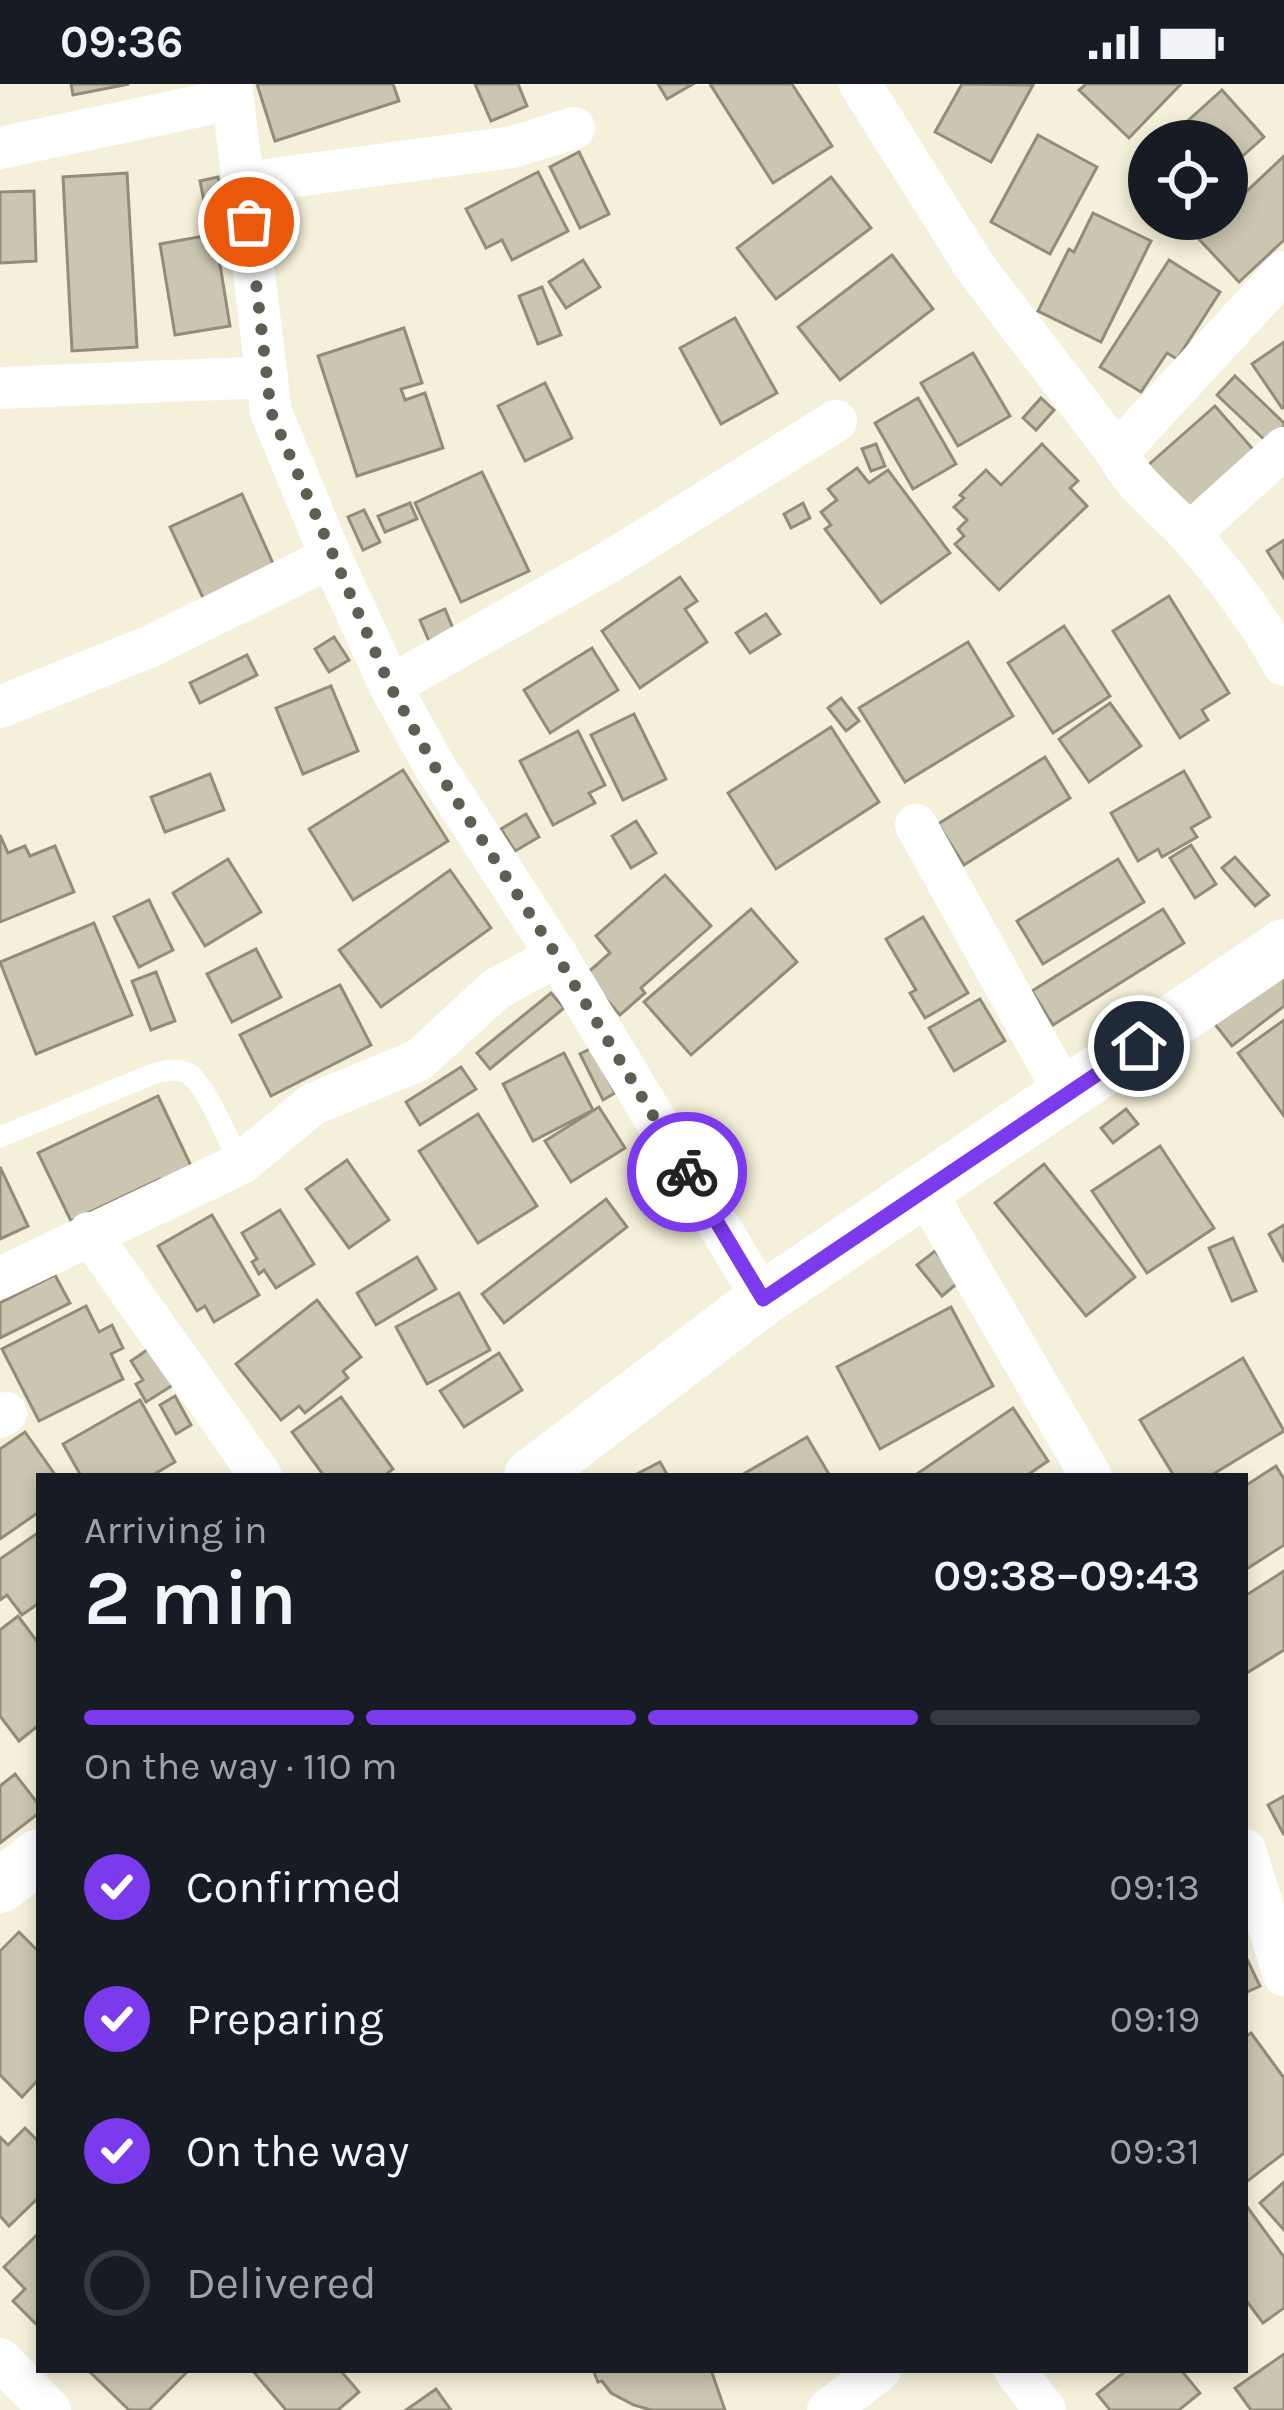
<!DOCTYPE html>
<html lang="en">
<head>
<meta charset="utf-8">
<style>
  :root { --surface:#171b24; --page:#242831; --text:#f1f3f6; --muted:#9ea1a6; --line:#363941; --accent:#7c3aed }
  body { margin:0; font-family:Karla,sans-serif; background:var(--page); color:var(--text); height:100vh; display:flex; flex-direction:column; font-size:45px; white-space:nowrap }
  * { box-sizing:border-box; margin:0 }
  p { font-size:39px; color:var(--muted) }
  .icon { flex:none; width:66px; height:66px; fill:none; stroke:currentColor; stroke-width:2; stroke-linecap:round; stroke-linejoin:round }
  .map { position:relative; flex:1; overflow:hidden }
  .drawer { position:absolute; left:36px; top:1389px; width:1212px; height:900px; display:flex; flex-direction:column; background:var(--surface); border-radius:0px; box-shadow:0 6px 18px #0003 }
  .drawer>* { flex:none }
  .fabs { position:absolute; left:1128px; top:36px; display:grid; gap:24px }
  .fabs a { display:grid; place-items:center; width:120px; height:120px; border-radius:50%; background:var(--surface); box-shadow:0 6px 18px #0003; font-size:60px }
  .pin { position:absolute; display:grid; place-items:center; width:102px; height:102px; color:#fff; margin:-51px; border:6px solid #fff; border-radius:50%; box-shadow:0 3px 12px #0007 }
  .courier { position:absolute; display:grid; place-items:center; width:120px; height:120px; margin:-60px; border:9px solid #7c3aed; border-radius:50%; background:#fff; color:#222; box-shadow:0 3px 15px #0007 }
  .head em { font-style:normal; font-weight:600 }
  .head div { display:flex; flex-direction:column-reverse }
  .head { display:flex; align-items:center; justify-content:space-between; height:204px; padding:0 48px }
  h1 { font-size:78px; font-weight:600; line-height:90px }
  .bar { display:grid; grid-template-columns:repeat(4,1fr); gap:18px 12px; align-content:center; height:144px; padding:0 48px }
  .bar i { height:15px; border-radius:9px; background:var(--line) }
  .bar .on { background:var(--accent) }
  .bar p { grid-column:span 4 }
  ol { padding:0 48px; list-style:none }
  li { display:flex; align-items:center; gap:36px; height:132px }
  li p { margin-inline-start:auto }
  li .icon { padding:12px; border-radius:50%; background:var(--accent); color:#fff; stroke-width:4 }
  li:last-child { color:var(--muted) }
  li i { width:66px; height:66px; border:6px solid var(--line); border-radius:50% }
  .status { display:flex; justify-content:space-between; align-items:center; height:84px; padding:0 60px; background:var(--surface); direction:ltr }
  .status svg { height:33px; fill:currentColor }
  .map>svg:first-child { display:block }
</style>
</head>
<body>
<div class="status"><b>09:36</b><svg viewBox="0 0 49 12"><path d="M0 12V9h3v3zM5 12V6h3v6zM10 12V3h3v9zM15 12V0h3v12zM26 1h20v11H26zM47 4h2v5h-2z"/></svg></div>
<div class="map">
<svg width="1284" height="2326" viewBox="0 0 1284 2326">
  <rect width="100%" height="100%" fill="#f4f0d9"/>
  <g fill="#cac6b0" stroke="#918d79" stroke-width="3">
    <polygon points="71,0 129,0 73,11"/>
    <polygon points="257,0 393,0 399,17 275,57"/>
    <polygon points="475,0 518,0 527,22 491,37"/>
    <polygon points="658,0 693,0 667,15"/>
    <polygon points="710,0 792,0 832,62 773,99"/>
    <polygon points="962,0 1033,1 991,78 935,48"/>
    <polygon points="1086,0 1181,0 1129,54 1079,6"/>
    <polygon points="1222,6 1264,53 1227,86 1227,57 1175,57 1171,52"/>
    <polygon points="1038,51 1097,83 1050,170 991,138"/>
    <polygon points="579,68 609,130 580,144 550,83"/>
    <polygon points="1284,72 1284,156 1239,198 1197,153 1217,135 1227,135 1227,126"/>
    <polygon points="1149,75 1149,111 1131,89"/>
    <polygon points="538,88 568,147 512,176 502,156 486,164 466,125"/>
    <polygon points="127,89 137,263 72,267 63,93"/>
    <polygon points="218,93 223,118 205,122 200,97"/>
    <polygon points="831,93 871,144 776,215 737,164"/>
    <polygon points="34,107 36,177 0,179 0,108"/>
    <polygon points="1093,129 1151,157 1101,258 1038,227 1069,165 1074,168"/>
    <polygon points="215,150 230,242 175,251 160,160"/>
    <polygon points="892,171 933,225 840,296 798,243"/>
    <polygon points="583,176 600,203 566,224 549,198"/>
    <polygon points="1169,176 1220,208 1177,275 1167,269 1141,308 1100,283"/>
    <polygon points="542,203 561,251 538,260 519,212"/>
    <polygon points="735,234 777,309 721,340 680,264"/>
    <polygon points="404,244 422,299 401,305 405,316 425,309 443,364 357,392 318,272"/>
    <polygon points="1284,258 1284,323 1282,324 1252,280"/>
    <polygon points="973,269 1010,332 958,362 921,299"/>
    <polygon points="1235,292 1284,339 1284,344 1269,360 1217,311"/>
    <polygon points="545,299 572,354 525,377 498,322"/>
    <polygon points="918,314 956,380 913,405 875,339"/>
    <polygon points="1041,314 1054,326 1036,346 1023,334"/>
    <polygon points="1215,322 1258,371 1189,431 1146,383"/>
    <polygon points="876,360 885,382 871,387 862,365"/>
    <polygon points="1042,360 1078,397 1070,404 1087,422 999,506 955,460 964,452 958,445 967,436 954,423 964,414 960,411 986,386 1001,401"/>
    <polygon points="857,384 869,399 888,386 950,469 881,519 825,445 831,441 821,428 837,416 828,405"/>
    <polygon points="482,388 529,487 461,518 415,419"/>
    <polygon points="242,410 275,484 204,516 170,443"/>
    <polygon points="410,419 417,435 385,448 378,432"/>
    <polygon points="803,419 810,434 791,444 784,430"/>
    <polygon points="364,426 380,458 363,466 348,433"/>
    <polygon points="1284,456 1284,494 1267,467"/>
    <polygon points="680,493 697,517 685,525 707,558 640,604 602,547"/>
    <polygon points="1169,512 1229,609 1202,626 1208,636 1180,654 1113,547"/>
    <polygon points="445,525 454,547 429,557 420,536"/>
    <polygon points="766,530 780,550 750,569 736,549"/>
    <polygon points="1064,542 1110,612 1053,649 1008,579"/>
    <polygon points="334,553 349,576 329,588 315,565"/>
    <polygon points="968,558 1013,632 905,698 859,624"/>
    <polygon points="592,564 618,606 550,649 524,606"/>
    <polygon points="247,571 257,591 200,619 190,599"/>
    <polygon points="331,602 358,667 303,690 276,624"/>
    <polygon points="841,614 859,637 846,647 828,624"/>
    <polygon points="1110,619 1141,662 1089,698 1059,655"/>
    <polygon points="634,630 666,695 623,716 591,651"/>
    <polygon points="831,643 879,718 776,785 728,709"/>
    <polygon points="578,647 605,701 589,709 595,719 553,741 520,677"/>
    <polygon points="1045,673 1070,714 964,781 938,740"/>
    <polygon points="403,686 448,757 353,816 309,745"/>
    <polygon points="1184,687 1210,733 1191,744 1197,753 1162,773 1158,765 1138,777 1111,729"/>
    <polygon points="210,690 224,726 165,748 151,713"/>
    <polygon points="526,730 539,753 515,767 501,745"/>
    <polygon points="636,737 656,769 631,784 612,752"/>
    <polygon points="0,751 8,769 25,762 30,772 55,762 74,808 0,838"/>
    <polygon points="1191,761 1216,800 1195,814 1170,774"/>
    <polygon points="1235,773 1269,811 1255,822 1222,784"/>
    <polygon points="228,775 261,828 205,862 173,809"/>
    <polygon points="1118,775 1144,818 1043,880 1017,837"/>
    <polygon points="450,786 491,844 381,923 339,866"/>
    <polygon points="665,791 711,842 641,904 645,909 620,931 585,891 610,869 596,852"/>
    <polygon points="149,816 173,866 139,883 114,833"/>
    <polygon points="751,825 797,878 691,971 644,918"/>
    <polygon points="1163,825 1184,859 1053,941 1032,907"/>
    <polygon points="923,833 968,909 925,934 910,909 916,906 886,855"/>
    <polygon points="94,839 132,931 36,970 0,878"/>
    <polygon points="256,865 281,913 232,938 207,890"/>
    <polygon points="156,888 175,937 151,946 132,897"/>
    <polygon points="1284,892 1284,922 1232,962 1210,934"/>
    <polygon points="340,901 371,961 271,1012 240,951"/>
    <polygon points="551,909 564,924 490,985 477,969"/>
    <polygon points="980,915 1005,957 954,987 929,944"/>
    <polygon points="1284,936 1284,1032 1238,969"/>
    <polygon points="592,964 615,1009 603,1016 580,970"/>
    <polygon points="564,969 593,1026 533,1057 503,1000"/>
    <polygon points="461,983 476,1005 420,1041 406,1018"/>
    <polygon points="158,1012 193,1086 163,1100 160,1095 71,1137 38,1069"/>
    <polygon points="599,1023 625,1064 571,1098 545,1057"/>
    <polygon points="1126,1025 1138,1040 1113,1059 1101,1044"/>
    <polygon points="478,1030 537,1122 478,1159 419,1067"/>
    <polygon points="1160,1062 1214,1144 1147,1189 1092,1107"/>
    <polygon points="347,1076 389,1136 349,1164 306,1105"/>
    <polygon points="1044,1080 1135,1193 1086,1232 995,1119"/>
    <polygon points="0,1083 28,1142 0,1155"/>
    <polygon points="606,1115 627,1143 504,1239 482,1210"/>
    <polygon points="280,1126 314,1180 276,1204 264,1186 259,1190 252,1178 257,1175 242,1149"/>
    <polygon points="212,1131 259,1211 214,1238 205,1222 197,1227 158,1162"/>
    <polygon points="1284,1141 1284,1178 1269,1150"/>
    <polygon points="1233,1154 1256,1207 1232,1217 1209,1164"/>
    <polygon points="935,1167 960,1197 942,1212 917,1181"/>
    <polygon points="417,1173 436,1205 376,1241 357,1209"/>
    <polygon points="55,1191 70,1219 0,1254 0,1219"/>
    <polygon points="459,1209 490,1266 427,1300 396,1243"/>
    <polygon points="317,1216 361,1273 343,1287 348,1294 305,1329 299,1322 281,1336 236,1280"/>
    <polygon points="86,1222 99,1248 112,1241 123,1264 111,1270 123,1295 39,1337 2,1265"/>
    <polygon points="951,1223 993,1302 880,1365 837,1283"/>
    <polygon points="150,1264 173,1301 146,1318 136,1300 143,1296 131,1277"/>
    <polygon points="499,1269 522,1306 464,1343 440,1307"/>
    <polygon points="1243,1274 1284,1347 1210,1392 1174,1392 1140,1336"/>
    <polygon points="175,1312 191,1341 176,1350 160,1321"/>
    <polygon points="341,1313 393,1385 384,1392 324,1392 292,1348"/>
    <polygon points="140,1316 175,1378 151,1392 81,1392 63,1360"/>
    <polygon points="1013,1324 1048,1377 1026,1392 914,1392"/>
    <polygon points="25,1348 56,1392 39,1392 39,1428 0,1455 0,1365"/>
    <polygon points="807,1353 830,1392 740,1392"/>
    <polygon points="660,1378 668,1392 633,1392"/>
    <polygon points="1276,1382 1284,1395 1284,1461 1245,1486 1245,1402"/>
    <polygon points="39,1448 39,1519 22,1531 7,1511 0,1516 0,1475"/>
    <polygon points="1284,1487 1284,1566 1245,1590 1245,1512"/>
    <polygon points="18,1532 39,1560 39,1641 19,1657 0,1632 0,1546"/>
    <polygon points="15,1690 39,1721 39,1729 0,1759 0,1702"/>
    <polygon points="1284,1712 1284,1751 1268,1721"/>
    <polygon points="19,1848 39,1868 39,1995 22,2013 0,1991 0,1867"/>
    <polygon points="1245,1871 1260,1902 1245,1909"/>
    <polygon points="1251,1949 1284,1994 1284,2069 1245,2099 1245,1953"/>
    <polygon points="25,2044 39,2058 39,2113 9,2142 0,2132 0,2053 8,2061"/>
    <polygon points="1284,2098 1284,2146 1260,2119"/>
    <polygon points="1245,2120 1284,2173 1284,2224 1263,2239 1245,2215"/>
    <polygon points="39,2149 39,2242 38,2242 13,2217 25,2205 4,2183"/>
    <polygon points="1284,2270 1284,2326 1251,2326 1235,2304"/>
    <polygon points="88,2286 189,2286 149,2326 129,2326"/>
    <polygon points="252,2286 340,2286 359,2308 338,2326 286,2326"/>
    <polygon points="593,2286 711,2286 725,2326 651,2326 634,2321 611,2309 602,2297 598,2298"/>
    <polygon points="1127,2286 1181,2286 1200,2309 1179,2326 1110,2326 1097,2310"/>
    <polygon points="436,2305 451,2326 406,2326"/>
  </g>
  <g fill="none" stroke-linecap="round" stroke-linejoin="round">
    <path stroke="#fff" stroke-width="21" d="M0,1053l158,-65c10,-1 22,-4 31,2 19,14 40,68 51,90"/>
    <g stroke="#fff" stroke-width="42">
      <polyline points="231,0 271,328 331,473 390,602 435,683 557,872 763,1215"/>
      <path d="M860,0l115,183 142,186c17,33 49,55 74,83 36,41 67,82 93,129"/>
      <polyline points="0,64 233,15"/>
      <polyline points="244,99 513,63 574,44"/>
      <polyline points="0,304 267,293"/>
      <polyline points="1117,369 1284,188"/>
      <polyline points="1189,450 1284,364"/>
      <polyline points="390,602 609,478 836,337"/>
      <polyline points="0,623 151,562 331,473"/>
      <polyline points="916,741 1066,1011"/>
      <polyline points="924,1106 1091,1392"/>
      <polyline points="89,1149 261,1392"/>
      <polyline points="0,1194 240,1080 313,1020 419,976 496,905 557,872"/>
      <polyline points="0,1333 6,1329"/>
      <polyline points="1245,1766 1284,1891"/>
      <polyline points="0,2275 50,2326"/>
      <polyline points="1015,2286 1045,2326"/>
      <polyline points="828,2326 880,2286"/>
    </g>
    <g stroke="#fff" stroke-width="54">
      <polyline points="531,1392 763,1215 1284,862"/>
      <polyline points="0,1802 39,1772"/>
    </g>
  </g>
  <g fill="none" stroke-linecap="round" stroke-linejoin="round">
    <polyline stroke="#605e51" stroke-width="12" stroke-dasharray="0 21.6" points="249,138 271,328 390,602 435,683 557,872 687,1088"/>
    <polyline stroke="#7c3aed" stroke-width="15" points="687,1088 763,1215 1139,962"/>
  </g>
</svg>
<div class="fabs">
<a><svg class="icon" aria-label="locate" viewBox="0 0 24 24"><circle cx="12" cy="12" r="6"/><path d="M12 2v4M12 18v4M2 12h4M18 12h4"/></svg></a>
</div>
<div class="pin" style="left:249px;top:138px;background:#ea580c"><svg class="icon" aria-label="bag" viewBox="0 0 24 24"><path d="M5 8h14l-1 12H6zM9 8a3 3 0 0 1 6 0"/></svg></div>
<div class="pin" style="left:1139px;top:962px;background:#1f2937"><svg class="icon" aria-label="home" viewBox="0 0 24 24"><path d="M3 11l9-7 9 7M6 9v11h12V9"/></svg></div>
<div class="courier" style="left:687px;top:1088px"><svg class="icon" aria-label="bike" viewBox="0 0 24 24"><circle cx="6" cy="16" r="4"/><circle cx="18" cy="16" r="4"/><path d="M6 16l4-8h5l3 8M10 8l3 8H6M13 5h3"/></svg></div>
<section class="drawer">
<div class="head"><div><h1>2 min</h1><p>Arriving in</p></div><em>09:38–09:43</em></div>
<div class="bar"><i class="on"></i><i class="on"></i><i class="on"></i><i></i><p>On the way · 110 m</p></div>
<ol>
<li><svg class="icon" aria-label="check" viewBox="0 0 24 24"><path d="M5 12l5 5 9-10"/></svg>Confirmed<p>09:13</p></li>
<li><svg class="icon" aria-label="check" viewBox="0 0 24 24"><path d="M5 12l5 5 9-10"/></svg>Preparing<p>09:19</p></li>
<li><svg class="icon" aria-label="check" viewBox="0 0 24 24"><path d="M5 12l5 5 9-10"/></svg>On the way<p>09:31</p></li>
<li><i></i>Delivered</li>
</ol>
</section>
</div>
</body>
</html>
